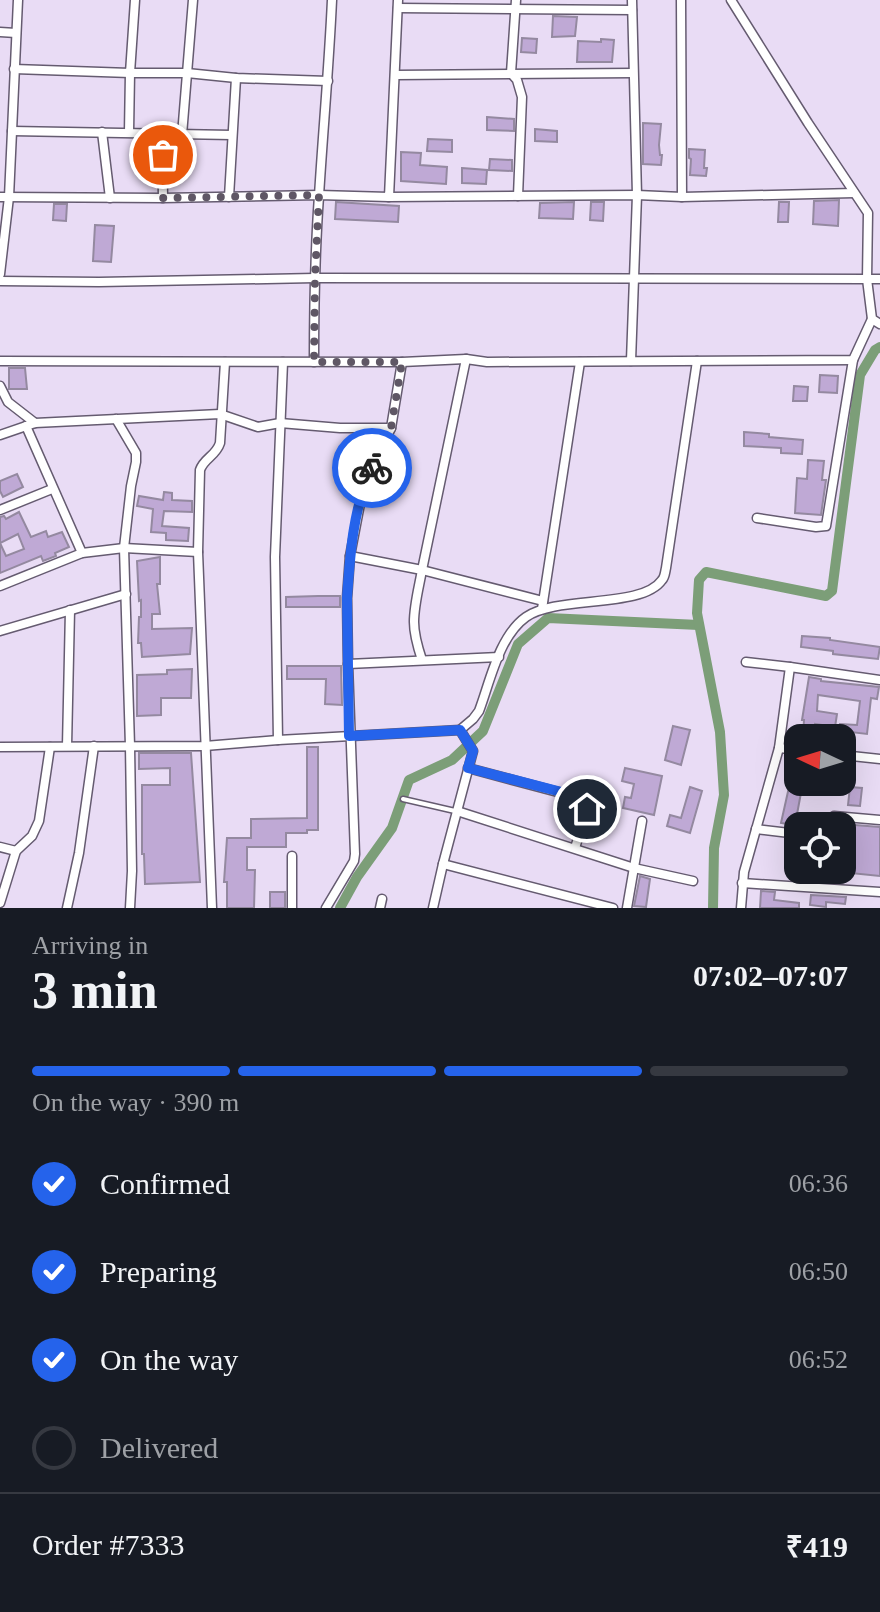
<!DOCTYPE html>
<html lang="en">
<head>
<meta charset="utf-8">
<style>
  :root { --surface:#171b24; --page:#20242c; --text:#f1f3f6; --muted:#9ea1a6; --line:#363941; --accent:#2563eb }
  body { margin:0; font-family:"Times New Roman",serif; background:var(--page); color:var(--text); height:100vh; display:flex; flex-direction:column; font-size:30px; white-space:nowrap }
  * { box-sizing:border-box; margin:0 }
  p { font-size:26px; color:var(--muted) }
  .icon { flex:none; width:44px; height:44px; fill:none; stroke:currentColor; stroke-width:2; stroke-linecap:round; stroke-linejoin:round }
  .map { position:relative; height:908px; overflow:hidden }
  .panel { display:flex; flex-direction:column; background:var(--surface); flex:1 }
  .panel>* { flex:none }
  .needle { width:52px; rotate:274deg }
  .controls { position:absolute; left:784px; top:724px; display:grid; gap:16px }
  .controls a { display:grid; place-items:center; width:72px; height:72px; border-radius:16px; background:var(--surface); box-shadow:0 8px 32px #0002; font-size:40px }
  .pin { position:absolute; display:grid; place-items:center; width:68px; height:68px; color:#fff; margin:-34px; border:4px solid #fff; border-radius:50%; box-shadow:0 2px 8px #0007 }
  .courier { position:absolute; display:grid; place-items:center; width:80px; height:80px; margin:-40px; border:6px solid #2563eb; border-radius:50%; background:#fff; color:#222; box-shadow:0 2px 10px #0007 }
  .headline em { font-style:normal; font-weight:700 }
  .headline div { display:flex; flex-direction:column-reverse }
  .headline { display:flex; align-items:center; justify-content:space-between; height:136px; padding:0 32px }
  h1 { font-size:52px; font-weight:700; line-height:60px }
  .bar { display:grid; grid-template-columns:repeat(4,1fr); gap:12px 8px; align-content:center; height:96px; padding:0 32px }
  .bar i { height:10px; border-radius:6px; background:var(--line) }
  .bar .current { background:var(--accent) }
  .bar p { grid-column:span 4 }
  .line { display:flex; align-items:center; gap:20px; padding:0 32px; border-top:2px solid var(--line) }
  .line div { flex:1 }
  ol { padding:0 32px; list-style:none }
  li { display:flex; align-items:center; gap:24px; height:88px }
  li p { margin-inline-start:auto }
  li .icon { padding:8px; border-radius:50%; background:var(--accent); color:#fff; stroke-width:4 }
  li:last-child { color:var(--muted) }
  li i { width:44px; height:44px; border:4px solid var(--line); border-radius:50% }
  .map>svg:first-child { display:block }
</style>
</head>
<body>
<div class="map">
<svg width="880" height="908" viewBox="0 0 880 908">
  <rect width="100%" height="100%" fill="#e9dcf5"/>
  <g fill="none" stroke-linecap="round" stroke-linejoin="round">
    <g stroke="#7c9e78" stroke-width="10">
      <polyline points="340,908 357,877 392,828 409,780 452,760 483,731 518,644 548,618 699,625"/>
      <polyline points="713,908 714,848 724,795 720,732 697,613 699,580 706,572 826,596 832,591 860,375 875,350 880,347"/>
    </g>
  </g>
  <g fill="#bfa9d5" stroke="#9489a0" stroke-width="2" fill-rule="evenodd">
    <polygon points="553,16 577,17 575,36 552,37"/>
    <polygon points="522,38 537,39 536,53 521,52"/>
    <polygon points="601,39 614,40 612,62 577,62 578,41 601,42"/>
    <polygon points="487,117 514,119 514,131 487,130"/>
    <polygon points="643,123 661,124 659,145 660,155 662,155 661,165 643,164"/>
    <polygon points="535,129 557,131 557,142 535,141"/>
    <polygon points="428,139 452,140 452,152 427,151"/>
    <polygon points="689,149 705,150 704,168 707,168 706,176 690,175 691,159 689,158"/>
    <polygon points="401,152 421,153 420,165 447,167 446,184 401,181"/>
    <polygon points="490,159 512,160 512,171 489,170"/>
    <polygon points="462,168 487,170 486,184 462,183"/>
    <polygon points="839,200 838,226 813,224 814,201"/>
    <polygon points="336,202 399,206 398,222 335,219"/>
    <polygon points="574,202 573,219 539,218 540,203"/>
    <polygon points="591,202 604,202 603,221 590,220"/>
    <polygon points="779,202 789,202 788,222 778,222"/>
    <polygon points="54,204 67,204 66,221 53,220"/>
    <polygon points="95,225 114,226 111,262 93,261"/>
    <polygon points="9,368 25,368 27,389 9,389"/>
    <polygon points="820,375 838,376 837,393 819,392"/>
    <polygon points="794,386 808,387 807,401 793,401"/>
    <polygon points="744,432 769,434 769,437 803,440 802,454 781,453 781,448 744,446"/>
    <polygon points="808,460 824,461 822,480 826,480 821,515 795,513 797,478 807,479"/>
    <polygon points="17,474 23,487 3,497 0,491 0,481"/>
    <polygon points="164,492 172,493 172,500 192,501 192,512 164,511 162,526 189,528 188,541 166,540 166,533 151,532 153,509 137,506 139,496 163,500"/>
    <path d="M19,512l12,25 15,-6 2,6 14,-5 7,15 -14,6 1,3 -13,5 -2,-5 -41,17v-56l4,-1 2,3zM18,534l6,15 -18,7 -6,-13z"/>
    <polygon points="160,557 160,584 157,584 160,614 152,614 152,629 192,628 190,654 142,657 141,643 138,643 139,617 141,617 141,600 139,601 137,561"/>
    <polygon points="318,596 340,596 340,607 286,607 286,597"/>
    <polygon points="802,636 830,638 830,640 880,647 878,659 833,654 833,651 801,647"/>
    <polygon points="287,666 341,666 342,705 325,704 326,679 287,679"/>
    <polygon points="192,669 191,698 161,698 161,715 137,716 137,675 167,674 167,670"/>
    <polygon points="809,677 821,679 821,681 879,687 877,699 871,698 867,734 851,732 850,741 838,738 840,724 857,725 860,701 818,695 817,711 837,714 835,727 815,724 813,737 803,736 804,720 802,720"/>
    <polygon points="673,726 690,730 681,765 665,760"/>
    <polygon points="307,747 318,747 318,830 307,830 307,833 286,833 286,847 247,847 247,870 255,870 254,908 227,908 227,882 224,882 227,838 251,838 251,819 307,818"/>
    <polygon points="139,753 191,753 200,882 145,884 144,854 142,854 142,785 170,785 170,768 139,769"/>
    <polygon points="625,768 662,776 654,815 623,808 625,797 631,798 634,784 622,781"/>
    <polygon points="791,778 798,779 798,782 803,782 795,825 781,823"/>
    <polygon points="690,787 702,791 690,833 667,826 670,815 681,818"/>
    <polygon points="850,787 862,788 860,806 848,805"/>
    <polygon points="842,824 880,827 880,876 851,873 850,877 842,876"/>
    <polygon points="640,876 650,879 646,907 634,906"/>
    <polygon points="761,891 775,892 774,900 799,903 799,908 760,908"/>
    <rect x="270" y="892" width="15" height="16"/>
    <polygon points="811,895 846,897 845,904 826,902 826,907 810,905"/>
  </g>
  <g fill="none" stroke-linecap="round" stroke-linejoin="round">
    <defs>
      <polyline id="service" points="403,799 455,811"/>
      <g id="minor">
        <polyline points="516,0 511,73 517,80 522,97 518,196"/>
        <polyline points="681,0 682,197"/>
        <polyline points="731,0 808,123 868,213 867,279 880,279"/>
        <polyline points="398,8 632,10"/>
        <polyline points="0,32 16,33"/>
        <polyline points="14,69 130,73 135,0"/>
        <polyline points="396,75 633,73"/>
        <polyline points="12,131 232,135"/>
        <polyline points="102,132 110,198"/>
        <polyline points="129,132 130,73 187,73 236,78 328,81"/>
        <polyline points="162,134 163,198"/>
        <polyline points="182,135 193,0"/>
        <polyline points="0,197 163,198 319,195 389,197 398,0"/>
        <polyline points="229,197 236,78"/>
        <polyline points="389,197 637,195 682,197 854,193"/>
        <polyline points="0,274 9,197 18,0"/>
        <polyline points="0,281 99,282 315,278 867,279 872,319 880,324"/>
        <polyline points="0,361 402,362 466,359 487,362 853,360 872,319"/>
        <polyline points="631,361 637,195 632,0"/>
        <path d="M314,362c0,-55 1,-111 5,-166 4,-65 10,-130 13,-196"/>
        <polyline points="0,386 8,402 35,423"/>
        <polyline points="116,419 136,453 136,462 131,486 124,548 130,746 132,871 130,908"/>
        <polyline points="26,426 82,553"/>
        <polyline points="0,435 35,423 220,414 258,427 280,423 340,428 391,428"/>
        <polyline points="0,510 52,489"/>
        <polyline points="757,518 816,527 826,526 853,360"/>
        <polyline points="350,556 422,570 543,601"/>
        <polyline points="0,586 82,553 124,548 198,552"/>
        <polyline points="542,609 580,362"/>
        <polyline points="0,631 126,594"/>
        <path d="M422,660c-4,-12 -8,-25 -8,-38 0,-17 5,-35 8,-52l44,-211"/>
        <polyline points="746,662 790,667 880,680"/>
        <polyline points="348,664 499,657"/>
        <path d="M460,730l13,-11 6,-8c11,-29 20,-75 47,-94 31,-22 116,-8 136,-37 3,-3 3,-8 4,-12l31,-207"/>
        <polyline points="278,740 275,557 283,362"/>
        <polyline points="67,746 70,610"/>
        <polyline points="0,747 205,746 278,740 460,730 473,751 443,864 613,908"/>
        <polyline points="779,748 798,750"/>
        <polyline points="842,755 880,759"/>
        <polyline points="468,768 584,799 587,803 587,809 575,848"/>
        <polyline points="457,811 634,868 693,881"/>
        <polyline points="834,816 880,820"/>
        <polyline points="756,829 798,834"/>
        <polyline points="0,847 16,851"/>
        <polyline points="292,856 292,908"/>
        <polyline points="742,883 880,892"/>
        <polyline points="0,903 16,851 32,836 39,821 50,747"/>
        <polyline points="67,908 79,853 94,746"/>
        <path d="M212,908l-14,-356 2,-82c4,-12 16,-14 20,-27l5,-81"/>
        <polyline points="326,908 354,861 355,854 348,664 347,598 350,556 364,483 391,428 402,362"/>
        <polyline points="380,908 382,899"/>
        <polyline points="433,908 443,864"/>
        <polyline points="627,908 642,821"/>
        <polyline points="741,908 744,872 779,748 790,667"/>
      </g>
    </defs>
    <use href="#service" stroke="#655b70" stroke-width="7"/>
    <use href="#minor" stroke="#655b70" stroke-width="11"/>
    <use href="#service" stroke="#fff" stroke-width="4"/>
    <use href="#minor" stroke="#fff" stroke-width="8"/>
  </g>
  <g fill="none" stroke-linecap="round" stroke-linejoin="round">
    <polyline stroke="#5f5765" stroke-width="8" stroke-dasharray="0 14.4" points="163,155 163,198 319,195 315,278 314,362 402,362 391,428 372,468"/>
    <path stroke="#2563eb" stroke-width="10" d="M372,468c-19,39 -22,87 -25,130l2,138 111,-6 13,21 -5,17 109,28c7,3 10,6 10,13"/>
  </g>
</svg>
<div class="controls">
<a><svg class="needle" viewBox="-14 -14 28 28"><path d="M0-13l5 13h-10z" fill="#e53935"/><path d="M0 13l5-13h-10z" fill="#9ea1a6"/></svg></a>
<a><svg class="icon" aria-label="locate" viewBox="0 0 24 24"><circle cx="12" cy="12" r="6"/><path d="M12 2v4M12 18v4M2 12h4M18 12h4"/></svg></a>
</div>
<div class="pin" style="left:163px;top:155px;background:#ea580c"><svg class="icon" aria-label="bag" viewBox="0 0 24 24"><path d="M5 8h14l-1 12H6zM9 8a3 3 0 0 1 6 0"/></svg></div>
<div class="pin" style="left:587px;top:809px;background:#1f2937"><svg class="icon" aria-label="home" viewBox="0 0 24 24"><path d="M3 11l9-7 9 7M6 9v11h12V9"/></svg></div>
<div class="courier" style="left:372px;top:468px"><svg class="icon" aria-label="bike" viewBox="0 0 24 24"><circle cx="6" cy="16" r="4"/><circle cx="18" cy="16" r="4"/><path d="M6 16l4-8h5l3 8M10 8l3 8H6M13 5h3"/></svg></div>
</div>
<section class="panel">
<div class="headline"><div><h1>3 min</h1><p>Arriving in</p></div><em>07:02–07:07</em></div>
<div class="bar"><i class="current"></i><i class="current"></i><i class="current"></i><i></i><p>On the way · 390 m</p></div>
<ol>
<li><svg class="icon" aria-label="check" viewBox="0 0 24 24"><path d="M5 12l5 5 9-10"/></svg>Confirmed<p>06:36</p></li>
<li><svg class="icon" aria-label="check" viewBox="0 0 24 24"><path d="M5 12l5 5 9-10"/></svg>Preparing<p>06:50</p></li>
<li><svg class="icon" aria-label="check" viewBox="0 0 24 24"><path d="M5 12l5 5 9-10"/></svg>On the way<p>06:52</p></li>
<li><i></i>Delivered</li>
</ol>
<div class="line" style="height:104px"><div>Order #7333</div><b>₹419</b></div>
</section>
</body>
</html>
